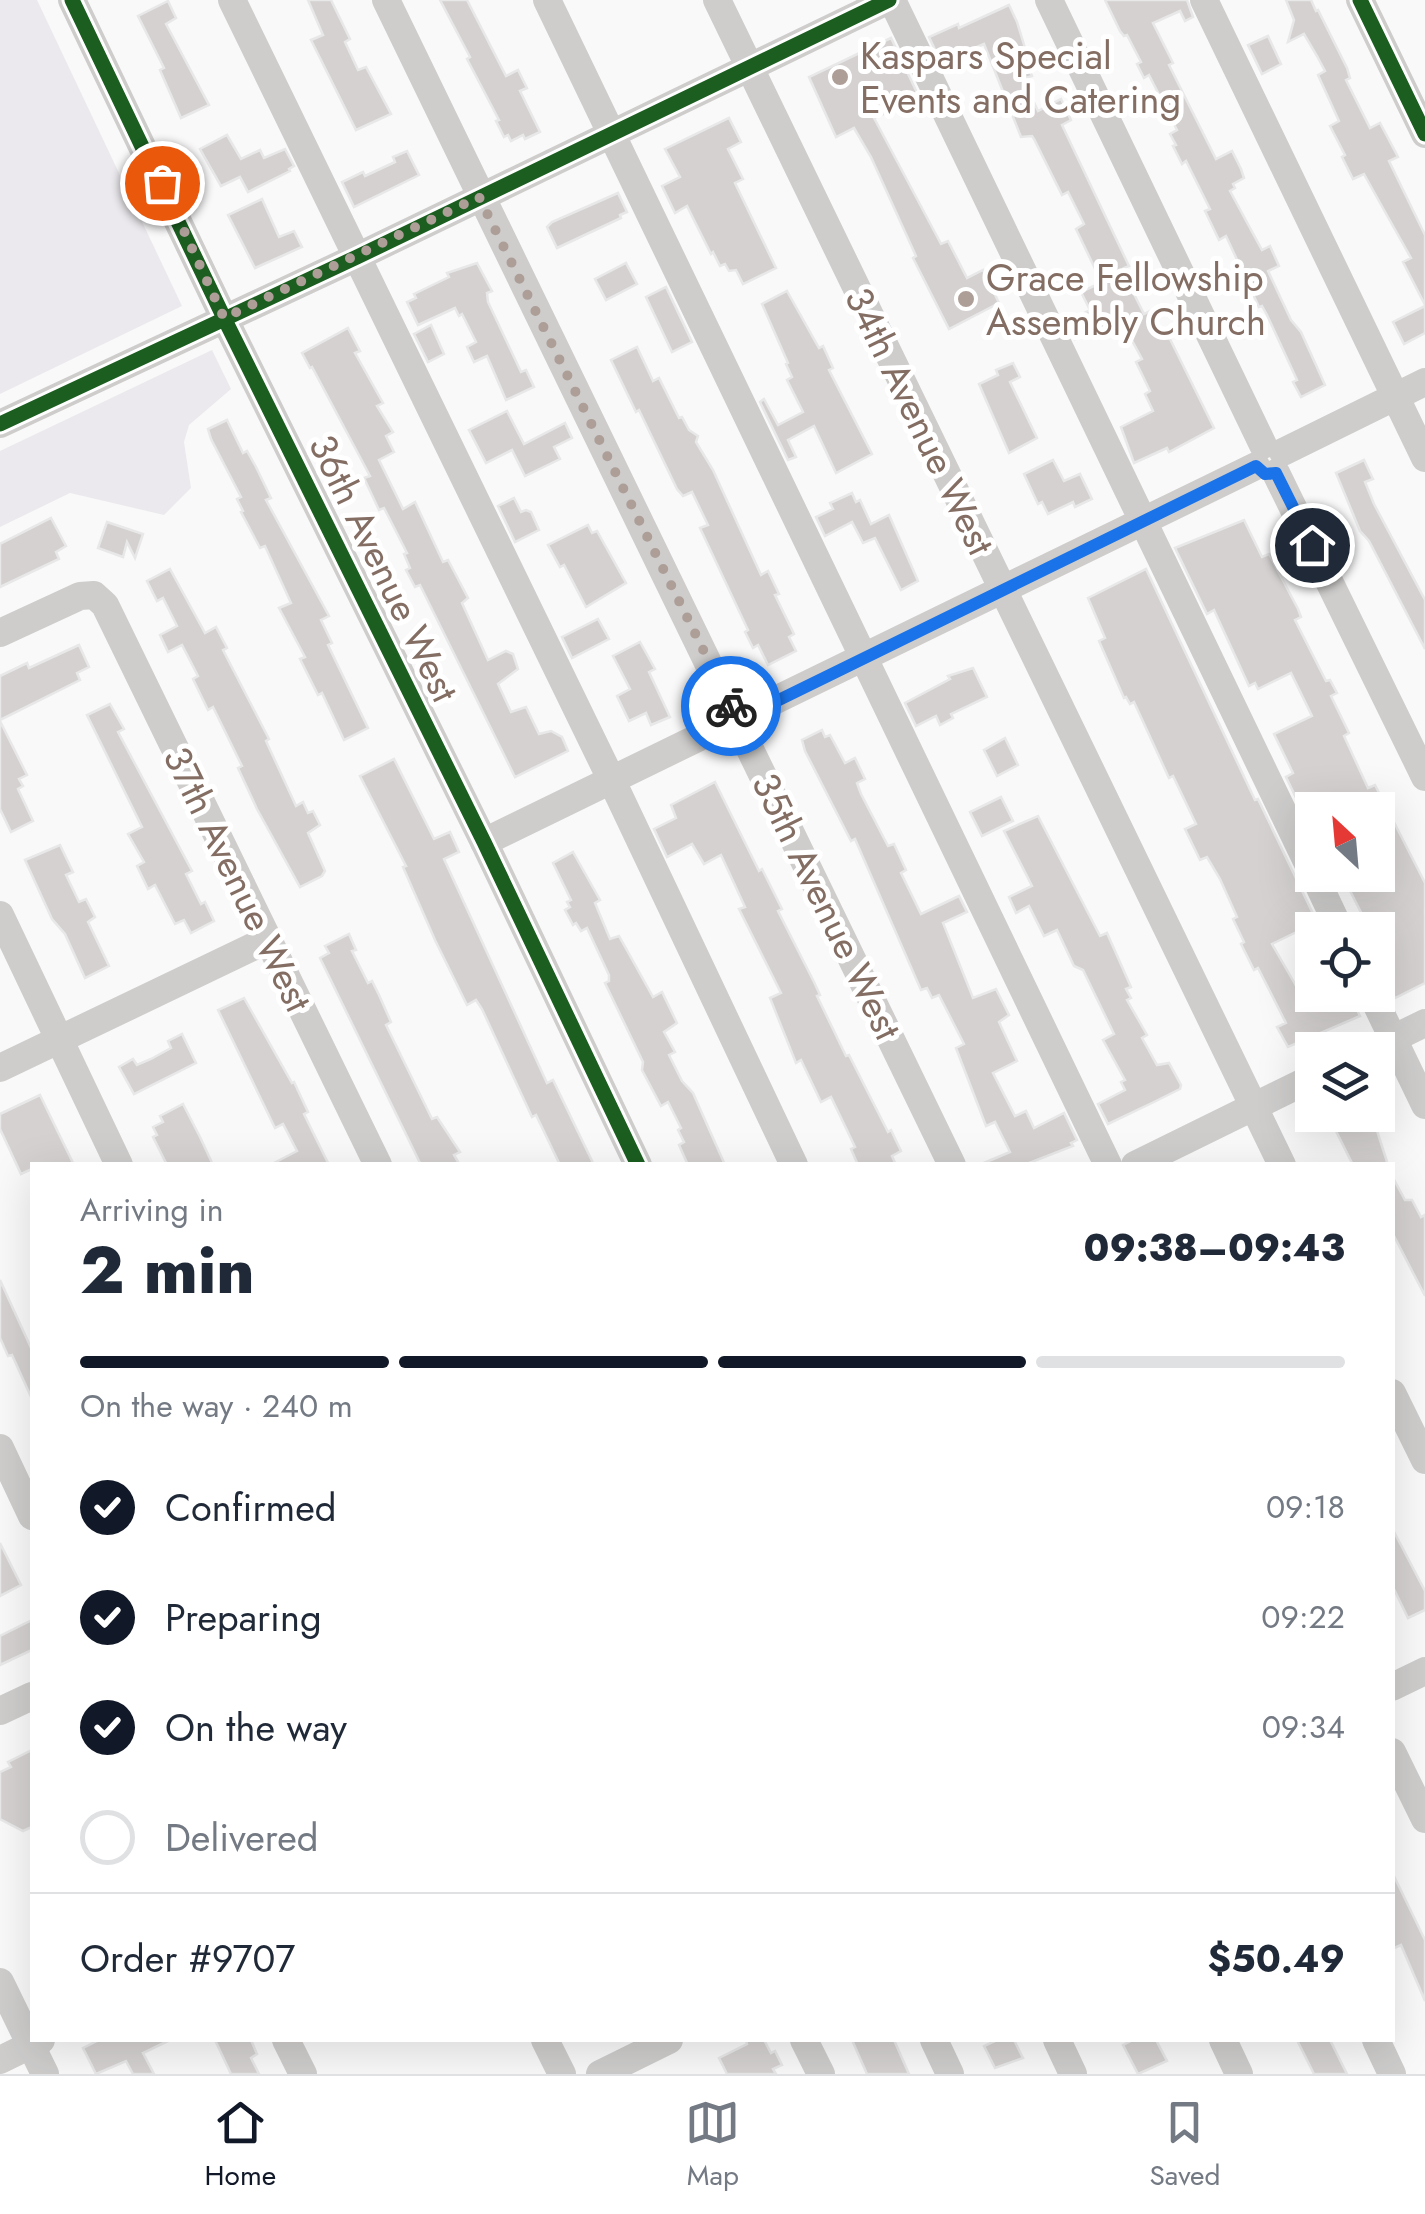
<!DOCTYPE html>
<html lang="en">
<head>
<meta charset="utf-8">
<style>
  :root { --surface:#fff; --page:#f2f2f3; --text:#1f2937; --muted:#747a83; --line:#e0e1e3; --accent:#111827 }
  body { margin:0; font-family:Jost,sans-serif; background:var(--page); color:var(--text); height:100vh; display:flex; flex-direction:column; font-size:38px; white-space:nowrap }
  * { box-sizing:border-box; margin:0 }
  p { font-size:32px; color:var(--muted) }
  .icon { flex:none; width:55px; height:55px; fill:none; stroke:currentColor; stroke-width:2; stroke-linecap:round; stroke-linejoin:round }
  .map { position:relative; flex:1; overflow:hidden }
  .sheet { position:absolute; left:30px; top:1162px; width:1365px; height:880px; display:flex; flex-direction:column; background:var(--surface); border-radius:0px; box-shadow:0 10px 40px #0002 }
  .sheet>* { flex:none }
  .needle { width:65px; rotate:334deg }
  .buttons { position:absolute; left:1295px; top:792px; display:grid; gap:20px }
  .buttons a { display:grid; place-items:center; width:100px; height:100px; border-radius:0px; background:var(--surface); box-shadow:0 10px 40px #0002; font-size:50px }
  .pin { position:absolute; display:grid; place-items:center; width:85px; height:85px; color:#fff; margin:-42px; border:5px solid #fff; border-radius:50%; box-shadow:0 2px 10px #0007 }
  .courier { position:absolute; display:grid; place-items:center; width:100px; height:100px; margin:-50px; border:8px solid #1a73e8; border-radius:50%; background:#fff; color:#222; box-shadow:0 2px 12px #0007 }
  .headline em { font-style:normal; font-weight:800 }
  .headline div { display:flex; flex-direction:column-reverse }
  .headline { display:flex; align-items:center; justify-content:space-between; height:170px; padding:0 50px }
  h1 { font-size:65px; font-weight:800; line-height:75px }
  .bar { display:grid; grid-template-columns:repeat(4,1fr); gap:15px 10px; align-content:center; height:120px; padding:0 50px }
  .bar i { height:12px; border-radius:8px; background:var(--line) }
  .bar .active { background:var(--accent) }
  .bar p { grid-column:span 4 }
  .line { display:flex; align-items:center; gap:25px; padding:0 50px; border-top:2px solid var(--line) }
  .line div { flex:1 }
  ol { padding:0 50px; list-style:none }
  li { display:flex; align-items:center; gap:30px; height:110px }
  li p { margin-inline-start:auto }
  li .icon { padding:10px; border-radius:50%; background:var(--accent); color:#fff; stroke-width:4 }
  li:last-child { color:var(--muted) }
  li i { width:55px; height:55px; border:5px solid var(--line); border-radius:50% }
  .dock { display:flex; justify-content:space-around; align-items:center; height:140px; border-top:2px solid var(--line); background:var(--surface); font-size:28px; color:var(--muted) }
  .dock a { display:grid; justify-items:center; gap:5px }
  .dock .active { color:var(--accent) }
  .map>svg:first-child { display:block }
</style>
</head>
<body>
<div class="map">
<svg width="1425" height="2074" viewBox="0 0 1425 2074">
  <rect width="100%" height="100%" fill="#f9f9f9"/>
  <g fill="#ebe9ed">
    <polygon points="0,0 37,0 182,306 0,394"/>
    <polygon points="212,350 231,389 189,425 184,442 191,488 164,515 70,493 0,527 0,451"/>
  </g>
  <g fill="#d4d1d0" stroke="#e8e8e8" stroke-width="2.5">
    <polygon points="308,0 331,0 350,39 345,42 358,70 366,67 391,114 356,130 311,40 323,35"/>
    <polygon points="440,0 467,0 506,76 518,70 527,88 520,91 540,132 525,139 523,135 511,141 508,135 504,137 496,121 499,120 467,59 470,57"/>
    <polygon points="1105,0 1187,0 1193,17 1185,21 1180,11 1153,23 1173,63 1169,65 1216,159 1232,151 1241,169 1244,178 1233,184 1235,188 1230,191 1262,250 1270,246 1279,266 1268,271 1291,320 1301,332 1325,385 1301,397 1293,382 1297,380 1267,315 1262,306 1259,307 1226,236 1219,240 1205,211 1210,209 1186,161 1182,164 1173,146 1176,145 1170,134 1177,130 1149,75 1144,78 1137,64 1141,62 1127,35 1124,36 1120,31"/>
    <polygon points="1286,0 1311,0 1316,11 1318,10 1347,68 1350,78 1346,80 1370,128 1380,123 1398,157 1389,161 1425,235 1425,305 1403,262 1411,258 1384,210 1364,174 1353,179 1342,157 1345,155 1330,126 1339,121 1318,75 1325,71 1317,56 1304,34 1288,42 1294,20"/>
    <polygon points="168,1 176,18 166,24 209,105 181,118 160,70 164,68 138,16"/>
    <polygon points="1009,5 1017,22 1025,48 1021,50 1032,76 1023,79 1038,111 1061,99 1071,120 1062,125 1129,266 1124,268 1127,273 1124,274 1144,314 1150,311 1161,334 1166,331 1214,428 1169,452 1167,448 1134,463 1121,427 1153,411 1145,394 1150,391 1136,362 1142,359 1123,324 1119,326 1115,319 1075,339 1066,322 1090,310 1081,292 1098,284 1097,281 1100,279 1076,229 1084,224 1068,192 1062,195 1034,139 1032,136 1021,137 984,44 956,56 954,52 939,58 929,37 958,24 959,28"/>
    <polygon points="1268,36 1281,64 1262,74 1248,45"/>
    <polygon points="891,38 920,99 874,118 941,244 948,241 967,278 983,270 999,303 949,329 913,258 916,256 871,157 854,128 836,137 809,77"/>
    <polygon points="729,118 741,142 728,149 743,179 735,183 776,268 743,284 736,270 729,271 725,264 720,266 713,252 711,254 687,206 675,213 662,186 680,177 665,149"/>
    <polygon points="227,135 241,159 260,150 264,158 285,149 294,166 289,169 290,171 248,192 240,177 221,186 200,149"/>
    <polygon points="407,151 419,175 354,207 342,182 363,172 365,176 395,162 393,157"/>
    <polygon points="618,193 627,212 620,215 621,218 557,248 547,227 552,222"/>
    <polygon points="262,199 279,237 294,231 302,247 255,268 228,215"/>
    <polygon points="477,263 492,291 487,293 488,302 521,372 526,370 534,387 506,400 487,356 474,362 467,347 476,342 462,314 459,316 455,308 418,325 407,302 416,298 414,294 449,277 447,273"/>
    <polygon points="626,263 637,284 606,300 595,279"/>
    <polygon points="666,287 692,342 672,352 646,297"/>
    <polygon points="787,291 819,348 823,346 833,368 829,370 872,454 836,473 814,426 788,440 796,457 788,460 760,402 764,399 778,425 803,412 787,380 792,377 786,364 788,363 762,304"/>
    <polygon points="1425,306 1425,333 1404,344 1393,322"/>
    <polygon points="431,325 444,354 428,362 414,334"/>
    <polygon points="348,328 360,351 355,353 383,403 377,406 393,432 386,436 394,452 379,460 403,509 415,502 443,562 448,560 457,577 468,598 462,603 488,660 506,651 513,654 518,669 498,684 511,712 526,707 539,734 551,731 562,737 568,751 515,777 420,585 415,587 406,570 410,568 404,554 407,553 384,508 379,510 364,478 370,476 312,367 310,368 302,353"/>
    <polygon points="637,347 653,381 659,378 679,418 682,417 689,430 698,436 696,442 713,470 761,575 768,571 779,594 775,595 794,634 789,637 796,651 768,665 758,645 753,648 745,632 748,630 700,528 708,525 692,492 683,496 677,489 639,410 636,412 611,360"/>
    <polygon points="1013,363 1020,377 1010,382 1037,438 1009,453 979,384 998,375 996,370"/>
    <polygon points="507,411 524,444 565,423 572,438 554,447 560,459 525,476 512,450 486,463 469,430"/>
    <polygon points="227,420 243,453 247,451 256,467 271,498 266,500 329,616 321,620 332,643 328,645 368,728 344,740 322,693 318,695 300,659 305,657 279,608 291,603 265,546 260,548 241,512 243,511 237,499 241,497 211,439 208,429"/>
    <polygon points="1053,460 1064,481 1080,474 1092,499 1075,507 1073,502 1048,514 1042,502 1038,504 1024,474"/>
    <polygon points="1364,460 1373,479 1365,482 1374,504 1425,600 1425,649 1369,541 1360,531 1336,473"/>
    <polygon points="852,493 856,502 860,500 871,524 889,515 918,581 901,590 875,538 863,543 852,522 825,536 816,517 833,509 830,503"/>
    <polygon points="514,498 521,512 526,510 531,512 539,530 515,542 498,506"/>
    <polygon points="51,518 66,546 56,552 59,559 0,587 0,544"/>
    <polygon points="1244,520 1262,557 1269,554 1298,609 1301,617 1295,620 1326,681 1330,680 1337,693 1331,696 1349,733 1344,736 1368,788 1375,785 1425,883 1425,983 1395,998 1383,973 1388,970 1378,949 1378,930 1370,930 1342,875 1389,875 1378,852 1378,810 1302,810 1286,777 1293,773 1274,734 1312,716 1291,673 1258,689 1255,683 1249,686 1214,610 1207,614 1175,548"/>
    <polygon points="107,522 143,534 135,558 127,542 123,557 98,548"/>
    <polygon points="588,525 592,533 597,531 626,583 586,607 564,565 560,567 548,545"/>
    <polygon points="170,569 205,633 216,627 227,648 223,650 269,739 266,741 296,806 303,802 308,813 313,811 320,825 308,833 325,871 322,876 300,887 257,809 238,768 242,766 213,707 208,710 193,679 198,676 182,645 168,652 160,635 177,626 163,598 157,601 147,581"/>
    <polygon points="1146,569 1255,800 1258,799 1317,922 1272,944 1306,1003 1323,995 1350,995 1360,1016 1288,1047 1277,1027 1286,1023 1258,968 1254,970 1241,944 1244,942 1233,919 1237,917 1220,879 1207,857 1200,860 1185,829 1196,824 1173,776 1169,778 1134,702 1130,704 1126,697 1124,698 1099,641 1105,638 1088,598"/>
    <polygon points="598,619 609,639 572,658 562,637"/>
    <polygon points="640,642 655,669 649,672 670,717 651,725 646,713 629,721 617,696 630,689 613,656"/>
    <polygon points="79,645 89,667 77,673 80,680 0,720 0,676 27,663 29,668"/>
    <polygon points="973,668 987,697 951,714 953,718 940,725 936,716 916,726 905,703 950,679 948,676"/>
    <polygon points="110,704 124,729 118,732 192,871 186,874 201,904 205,902 214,921 191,933 184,920 175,924 155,885 148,889 137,866 144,862 128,834 142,827 87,715"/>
    <polygon points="0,721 27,775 19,779 23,786 18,789 33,821 11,832 0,809"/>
    <polygon points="822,730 825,737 830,735 845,763 855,758 865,779 857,783 861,794 888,846 894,844 906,870 901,873 921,914 959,896 967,912 943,923 973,998 996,989 1009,1015 999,1022 1017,1061 993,1073 1015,1116 1026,1111 1034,1128 1064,1113 1077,1140 1071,1143 1073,1146 1024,1165 979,1165 1010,1152 995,1122 986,1126 956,1048 964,1044 939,995 932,998 927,988 921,990 855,839 851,841 805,751 802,740"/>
    <polygon points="1005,738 1018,765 997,776 984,750"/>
    <polygon points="394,759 434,839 450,832 459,852 444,859 547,1083 553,1080 594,1165 560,1165 536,1115 532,1117 482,1009 476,1000 467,1005 435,940 403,867 406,866 360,776"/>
    <polygon points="715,782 759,871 762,869 782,909 778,911 814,982 820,995 817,996 846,1056 849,1055 888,1132 891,1130 901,1151 892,1156 896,1165 858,1165 851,1149 855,1147 831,1097 821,1102 801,1060 796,1063 770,998 781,993 739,909 745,907 721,855 704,864 692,844 667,857 654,829 676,818 671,805"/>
    <polygon points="1001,797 1013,821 982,836 970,812"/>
    <polygon points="1038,816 1100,936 1107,933 1131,987 1126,989 1131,998 1127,1000 1147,1035 1142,1038 1157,1065 1169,1063 1181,1085 1180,1089 1154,1102 1108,1124 1098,1104 1125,1090 1121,1082 1125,1080 1103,1040 1114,1034 1083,970 1074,966 1057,930 1044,936 1029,906 1016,913 1009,897 1032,886 1004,831"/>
    <polygon points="60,845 73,872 66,875 79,902 86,899 95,917 88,922 109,966 85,978 65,934 52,919 25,860"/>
    <polygon points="573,852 600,900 595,903 610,939 619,936 653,997 662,992 677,1023 664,1032 675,1052 669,1055 682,1081 693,1093 725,1165 688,1165 679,1145 684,1142 678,1130 681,1128 668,1102 661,1106 642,1070 643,1062 605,983 609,981 609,975 587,928 581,931 576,923 573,925 565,910 570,907 567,902 571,900 553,863"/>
    <polygon points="349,934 356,950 352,951 368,983 372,981 379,995 391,1022 386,1025 432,1119 437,1117 460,1152 454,1155 460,1165 421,1165 320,958 329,953 325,946"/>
    <polygon points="244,998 292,1083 294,1082 308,1112 304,1114 329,1165 270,1165 297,1151 283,1124 275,1128 218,1010"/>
    <polygon points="182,1034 196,1063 134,1094 119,1067 133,1059 137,1065 151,1059 171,1048 168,1041"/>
    <polygon points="40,1095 74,1165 32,1165 32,1169 21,1174 0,1129 0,1114"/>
    <polygon points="183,1104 200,1137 213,1165 167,1165 153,1137 157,1135 153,1127 163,1122 160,1116"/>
    <polygon points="1339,1115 1372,1115 1388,1165 1353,1165 1330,1119"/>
    <polygon points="1392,1176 1405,1200 1412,1200 1421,1217 1425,1215 1425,1296 1392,1232"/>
    <polygon points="0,1280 32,1350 32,1399 12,1355 8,1356 0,1338"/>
    <polygon points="1392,1528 1425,1591 1425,1610 1408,1618 1392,1585"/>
    <polygon points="0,1543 21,1585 0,1596"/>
    <polygon points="32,1620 32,1650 0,1665 0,1636"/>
    <polygon points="32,1750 32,1827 23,1831 0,1819 0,1772 11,1767 8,1762"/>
    <polygon points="1392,1872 1425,1940 1425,2001 1401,1945 1392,1949"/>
    <polygon points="99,2040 170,2040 143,2053 154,2074 133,2074 126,2061 96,2074 83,2048"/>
    <polygon points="215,2040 251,2040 257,2054 251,2058 259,2074 231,2074"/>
    <polygon points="746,2040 764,2040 771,2053 775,2051 782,2065 773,2069 776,2074 727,2074 719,2058 747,2044"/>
    <polygon points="852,2040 894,2040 909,2074 867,2074"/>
    <polygon points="997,2040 1014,2040 1023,2058 995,2068 984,2046"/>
    <polygon points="1133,2040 1156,2040 1167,2061 1138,2074 1123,2045"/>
    <polygon points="1297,2040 1330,2040 1347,2074 1314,2074"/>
  </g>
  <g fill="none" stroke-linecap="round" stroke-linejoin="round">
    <g stroke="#cecdcc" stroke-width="28">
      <polyline points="72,0 224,318 484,842 638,1165"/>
      <polyline points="232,0 612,781 794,1165"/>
      <polyline points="386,0 952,1165"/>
      <polyline points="547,0 1108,1165"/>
      <polyline points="717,0 1282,1165"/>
      <polyline points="892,0 1312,872"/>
      <polyline points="1049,0 1263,445"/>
      <polyline points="1204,0 1425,458"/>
      <polyline points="1360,0 1425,134"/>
      <polyline points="0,424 357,257 889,0"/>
      <polyline points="1283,452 1425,382"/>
      <polyline points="1276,473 1425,777"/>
      <polyline points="0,633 80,596 94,595 105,605 378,1165"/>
      <polyline points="484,842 1256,466"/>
      <polyline points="1314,875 1340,930"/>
      <polyline points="0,915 119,1165"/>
      <polyline points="1372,995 1425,1105"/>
      <polyline points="1370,1050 1425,1023"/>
      <polyline points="0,1068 267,940"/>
      <polyline points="1135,1165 1312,1078"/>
      <polyline points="1392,1393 1425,1460"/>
      <polyline points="0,1448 32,1516"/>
      <polyline points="1392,1687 1425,1671"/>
      <polyline points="0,1711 32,1696"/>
      <polyline points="1392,1752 1425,1819"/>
      <polyline points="0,1982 45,2074"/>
      <polyline points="286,2040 303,2074"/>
      <polyline points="545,2040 562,2074"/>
      <polyline points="804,2040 821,2074"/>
      <polyline points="934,2040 950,2074"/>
      <polyline points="1057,2040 1073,2074"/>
      <polyline points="1223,2040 1239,2074"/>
      <polyline points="1376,2040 1392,2074"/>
      <polyline points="0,2060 41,2040"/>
      <polyline points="600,2074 669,2040"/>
    </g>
    <defs>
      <g id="cycleway">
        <polyline points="72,0 224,318 484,842 638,1165"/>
        <polyline points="1360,0 1425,134"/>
        <polyline points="0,424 357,257 889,0"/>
      </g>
    </defs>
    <use href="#cycleway" stroke="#fff" stroke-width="21"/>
    <use href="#cycleway" stroke="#1b5e20" stroke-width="15"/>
  </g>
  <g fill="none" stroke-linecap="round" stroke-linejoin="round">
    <polyline stroke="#ad9f98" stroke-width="10" stroke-dasharray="0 18" points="162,183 224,318 479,197 731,706"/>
    <polyline stroke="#1a73e8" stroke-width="12" points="731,706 738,720 1256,466 1265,474 1276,473 1312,545"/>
  </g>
  <g fill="#ad9f98" stroke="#fff" stroke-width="4">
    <circle cx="840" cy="77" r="10"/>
    <circle cx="966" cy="299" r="10"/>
  </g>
  <g text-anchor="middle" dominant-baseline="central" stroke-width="10" stroke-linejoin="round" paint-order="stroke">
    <g font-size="38" fill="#846e64" stroke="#fff" text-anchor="start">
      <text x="860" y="55">Kaspars Special<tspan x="860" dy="44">Events and Catering</tspan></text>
      <text x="986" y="277">Grace Fellowship<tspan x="986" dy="44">Assembly Church</tspan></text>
    </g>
    <g font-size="38" fill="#846e64" stroke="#fff">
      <text transform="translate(920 421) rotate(64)">34th Avenue West</text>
      <text transform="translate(384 568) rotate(64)">36th Avenue West</text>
      <text transform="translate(238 879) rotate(64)">37th Avenue West</text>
      <text transform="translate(827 906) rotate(64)">35th Avenue West</text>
    </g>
  </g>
</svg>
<div class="buttons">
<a><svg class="needle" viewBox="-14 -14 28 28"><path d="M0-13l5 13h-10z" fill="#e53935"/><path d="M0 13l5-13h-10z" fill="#747a83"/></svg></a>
<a><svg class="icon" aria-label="locate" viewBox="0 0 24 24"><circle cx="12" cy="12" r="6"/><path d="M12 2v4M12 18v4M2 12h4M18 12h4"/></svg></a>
<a><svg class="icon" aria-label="layers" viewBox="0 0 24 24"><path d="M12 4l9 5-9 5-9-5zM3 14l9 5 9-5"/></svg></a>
</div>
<div class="pin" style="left:162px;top:183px;background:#ea580c"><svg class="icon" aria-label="bag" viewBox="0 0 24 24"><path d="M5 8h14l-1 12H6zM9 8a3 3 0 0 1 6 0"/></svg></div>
<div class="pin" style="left:1312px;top:545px;background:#1f2937"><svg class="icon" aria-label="home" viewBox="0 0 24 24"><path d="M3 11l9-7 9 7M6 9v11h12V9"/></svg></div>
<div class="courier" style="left:731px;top:706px"><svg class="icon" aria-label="bike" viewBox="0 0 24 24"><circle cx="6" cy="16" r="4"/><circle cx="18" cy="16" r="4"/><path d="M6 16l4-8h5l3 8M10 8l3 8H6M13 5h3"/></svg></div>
<section class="sheet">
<div class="headline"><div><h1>2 min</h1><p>Arriving in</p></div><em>09:38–09:43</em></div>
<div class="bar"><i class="active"></i><i class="active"></i><i class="active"></i><i></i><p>On the way · 240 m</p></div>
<ol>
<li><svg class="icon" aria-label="check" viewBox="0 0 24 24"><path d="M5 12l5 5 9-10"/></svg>Confirmed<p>09:18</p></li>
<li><svg class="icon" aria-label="check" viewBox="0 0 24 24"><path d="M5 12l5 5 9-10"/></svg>Preparing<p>09:22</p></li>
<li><svg class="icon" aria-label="check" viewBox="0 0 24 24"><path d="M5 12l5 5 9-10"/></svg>On the way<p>09:34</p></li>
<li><i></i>Delivered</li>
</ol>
<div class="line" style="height:130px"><div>Order #9707</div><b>$50.49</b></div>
</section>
</div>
<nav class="dock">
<a class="active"><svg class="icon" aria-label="home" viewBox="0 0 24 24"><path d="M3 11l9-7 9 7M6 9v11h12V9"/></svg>Home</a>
<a><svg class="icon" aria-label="map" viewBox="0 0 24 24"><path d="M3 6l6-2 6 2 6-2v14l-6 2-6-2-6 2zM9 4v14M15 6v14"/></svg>Map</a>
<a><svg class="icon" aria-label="saved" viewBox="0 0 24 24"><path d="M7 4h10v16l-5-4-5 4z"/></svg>Saved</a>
</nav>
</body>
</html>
